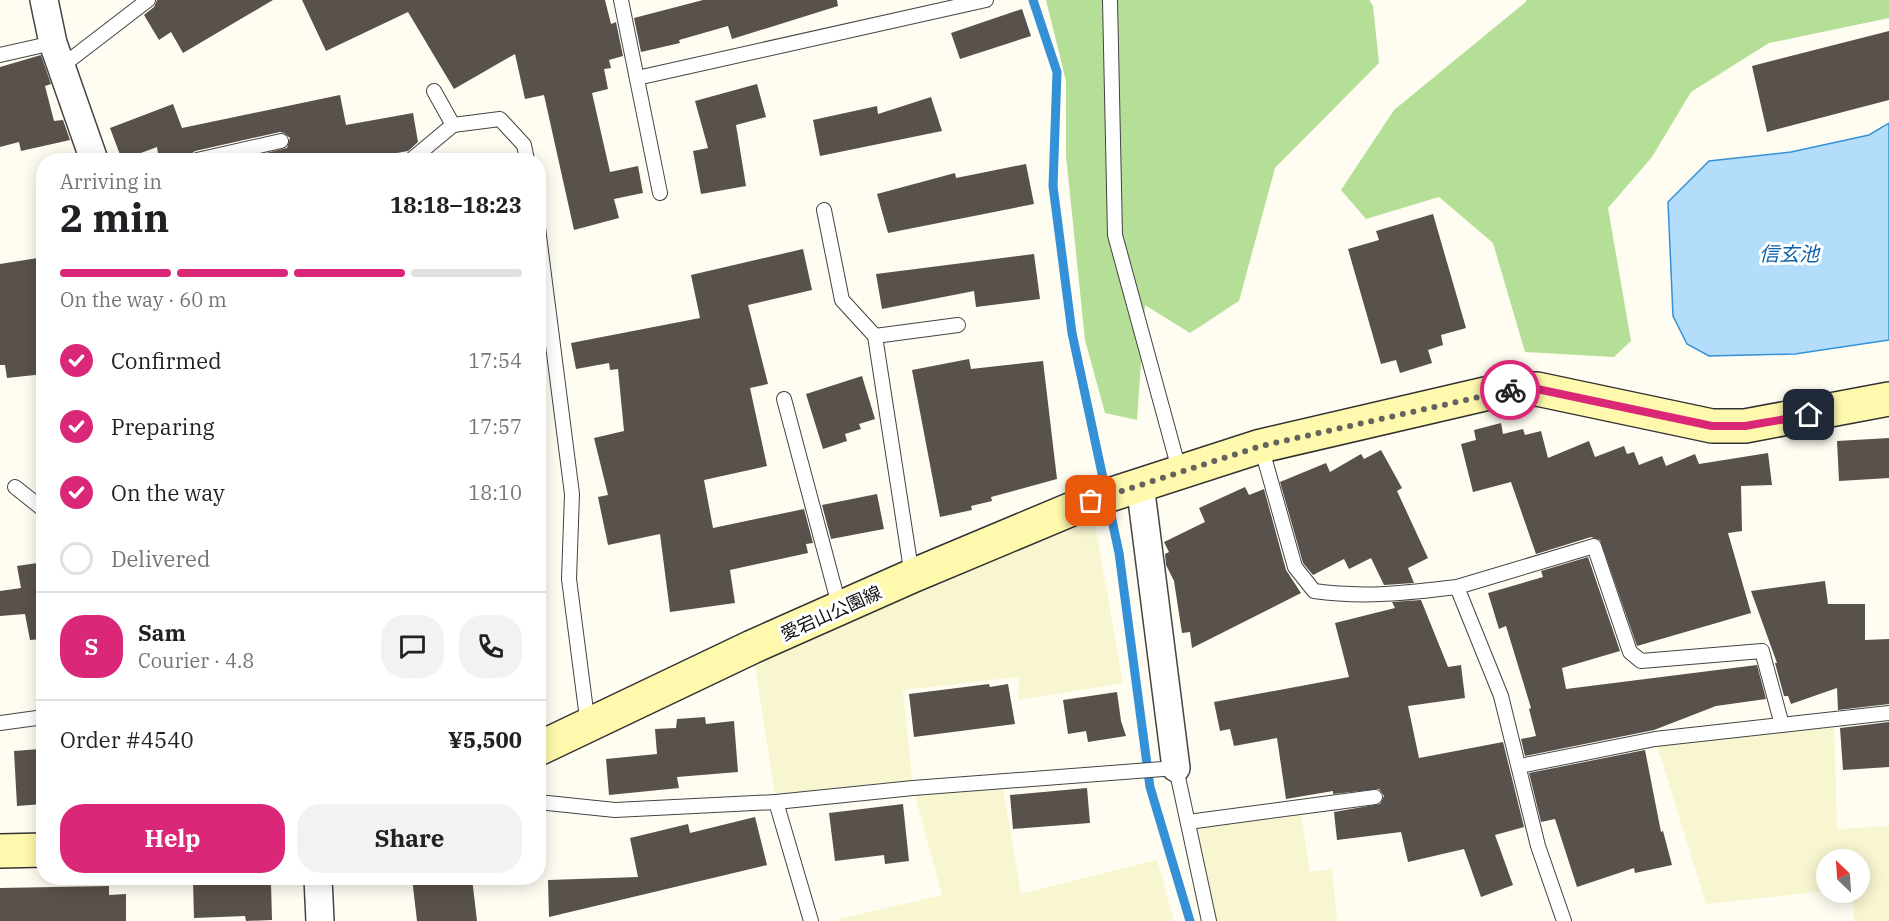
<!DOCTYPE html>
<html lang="en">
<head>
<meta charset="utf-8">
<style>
  :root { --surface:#fff; --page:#f2f2f2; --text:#202124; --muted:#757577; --line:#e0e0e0; --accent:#db2777 }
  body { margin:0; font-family:"IBM Plex Serif","Noto Sans JP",serif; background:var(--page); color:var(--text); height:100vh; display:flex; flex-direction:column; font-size:22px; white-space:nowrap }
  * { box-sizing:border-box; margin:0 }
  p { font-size:20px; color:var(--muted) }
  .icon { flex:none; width:33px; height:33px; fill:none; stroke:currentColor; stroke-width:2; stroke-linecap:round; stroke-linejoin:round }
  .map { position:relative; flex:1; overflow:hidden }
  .side { position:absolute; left:36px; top:153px; width:510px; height:732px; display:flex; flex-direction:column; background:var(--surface); border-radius:24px; box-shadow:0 3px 15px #0003 }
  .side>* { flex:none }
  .needle { width:39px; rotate:335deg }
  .tools { position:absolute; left:1816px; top:849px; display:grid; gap:12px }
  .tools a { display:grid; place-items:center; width:54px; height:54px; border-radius:50%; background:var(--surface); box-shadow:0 3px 15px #0003; font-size:30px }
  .pin { position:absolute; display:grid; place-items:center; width:51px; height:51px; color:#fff; margin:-26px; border-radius:12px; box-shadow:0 3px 9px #0006 }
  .courier { position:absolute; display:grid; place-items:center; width:60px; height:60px; margin:-30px; border:4px solid #db2777; border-radius:50%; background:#fff; color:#222; box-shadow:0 2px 8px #0007 }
  .overview em { font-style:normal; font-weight:700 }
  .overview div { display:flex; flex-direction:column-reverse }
  .overview { display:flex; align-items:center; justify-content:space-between; height:102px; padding:0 24px }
  h1 { font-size:39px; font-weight:700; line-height:45px }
  .bar { display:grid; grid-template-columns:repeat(4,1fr); gap:9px 6px; align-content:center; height:72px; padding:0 24px }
  .bar i { height:8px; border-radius:4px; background:var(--line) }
  .bar .active { background:var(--accent) }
  .bar p { grid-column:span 4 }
  .line { display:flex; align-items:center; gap:15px; padding:0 24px; border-top:2px solid var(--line) }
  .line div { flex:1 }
  .round { display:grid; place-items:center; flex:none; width:63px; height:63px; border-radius:24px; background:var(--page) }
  ol { padding:0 24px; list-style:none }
  li { display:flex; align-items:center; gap:18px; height:66px }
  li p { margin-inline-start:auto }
  li .icon { padding:6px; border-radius:50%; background:var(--accent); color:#fff; stroke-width:4 }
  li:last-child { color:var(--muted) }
  li i { width:33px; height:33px; border:3px solid var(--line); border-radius:50% }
  .action { display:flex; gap:12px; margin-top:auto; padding:12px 24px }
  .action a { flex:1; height:69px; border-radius:24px; background:var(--accent); color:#fff; font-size:24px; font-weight:700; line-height:69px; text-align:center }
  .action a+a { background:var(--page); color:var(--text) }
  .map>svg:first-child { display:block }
</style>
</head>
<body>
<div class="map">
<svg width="1889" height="921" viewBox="0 0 1889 921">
  <rect width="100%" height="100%" fill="#fffdf2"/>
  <g fill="#f8f6d0">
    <polygon points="1091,501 1123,683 1018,700 1019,677 903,690 913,787 1002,782 1021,894 1157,860 1174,921 840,921 839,919 942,895 913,788 776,802 752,647"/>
    <polygon points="1834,719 1837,829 1889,826 1889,921 1854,921 1853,893 1860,892 1860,860 1827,860 1827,891 1706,904 1655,739"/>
    <polygon points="1300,807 1310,872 1332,869 1337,921 1209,921 1188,822"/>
  </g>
  <g fill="#b5df96">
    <polygon points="1046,0 1369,0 1373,6 1379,63 1275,168 1239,301 1190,333 1145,305 1137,420 1105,413 1085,340 1066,156 1066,81"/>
    <polygon points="1525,0 1889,0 1889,18 1769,43 1691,92 1652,157 1608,208 1631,341 1614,357 1525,352 1493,243 1439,197 1366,219 1341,190 1394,110 1527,1"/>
  </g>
  <polygon fill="#b3ddfb" stroke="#3491d8" stroke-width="1.5" points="1889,123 1889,340 1795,354 1709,356 1687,344 1673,316 1668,202 1709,161 1791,152 1869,135"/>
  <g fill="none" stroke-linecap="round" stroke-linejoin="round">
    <polyline stroke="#3491d8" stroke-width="9" points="1033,0 1057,72 1053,186 1072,333 1119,553 1150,787 1190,921"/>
  </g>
  <g fill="#59514b">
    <polygon points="157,0 273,0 183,53 171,32 159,40 144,15 154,7"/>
    <polygon points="302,0 605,0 611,24 616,22 623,56 609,60 611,68 604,69 608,89 592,93 610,172 638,166 643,193 614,199 619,218 574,230 544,95 525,99 515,54 454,89 408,12 326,51"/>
    <polygon points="703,0 837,0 838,6 732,39 728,26 679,40 680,43 641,52 634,18"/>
    <polygon points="1022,9 1031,36 960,59 951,33"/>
    <polygon points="1889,31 1889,100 1767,132 1752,66"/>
    <polygon points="41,55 51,84 45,86 54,121 63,120 70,140 21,151 19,142 0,147 0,67"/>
    <polygon points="757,84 766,117 736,125 746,186 701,194 693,151 708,148 695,101"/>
    <polygon points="340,95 346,125 413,113 418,142 408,151 358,160 236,160 287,148 290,138 284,133 280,132 195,151 191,154 188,160 159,160 157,147 122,160 110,128 173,104 182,128"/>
    <polygon points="931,97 942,131 820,156 813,120 877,106 878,114"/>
    <polygon points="1026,164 1034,204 888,233 877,194 955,173 956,178"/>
    <polygon points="1433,214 1466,328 1441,335 1443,345 1428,350 1432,363 1400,373 1396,360 1381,364 1348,249 1379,240 1376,231"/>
    <polygon points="803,249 812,290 748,305 768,384 750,388 767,466 704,480 713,528 804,509 813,543 806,544 808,553 730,570 735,603 670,612 660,534 608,545 598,497 608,495 594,438 624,431 618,369 610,370 609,363 576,369 571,343 700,318 691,275"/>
    <polygon points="1034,254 1040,299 976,307 974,291 882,309 876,274"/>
    <polygon points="44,257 44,374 7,378 5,365 0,365 0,264"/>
    <polygon points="969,359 971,369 1043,361 1057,479 991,497 992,501 971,506 972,510 940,517 912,370"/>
    <polygon points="862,376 875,419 859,424 861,429 845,434 847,441 823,449 806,394"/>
    <polygon points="1501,423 1503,434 1523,429 1525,435 1541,431 1548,458 1589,441 1595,457 1624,446 1627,454 1634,452 1639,465 1662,456 1666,466 1695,454 1699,464 1768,453 1772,485 1741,486 1742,531 1728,533 1751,613 1637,646 1600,540 1591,537 1536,554 1511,482 1473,492 1461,444 1476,440 1474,430"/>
    <polygon points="1889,438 1889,478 1839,481 1837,441"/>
    <polygon points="1381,450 1402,488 1397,491 1428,558 1408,568 1414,583 1384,585 1371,558 1349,569 1344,559 1313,575 1303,563 1280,482 1326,463 1330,472 1361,454 1364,459"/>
    <polygon points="1245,487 1249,495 1264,489 1286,570 1301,593 1192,648 1190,632 1182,633 1174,581 1166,565 1165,554 1169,552 1164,542 1205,522 1199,508"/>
    <polygon points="877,494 884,529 831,539 822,505"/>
    <polygon points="1588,557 1620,651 1562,668 1566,689 1757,665 1766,699 1716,706 1654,730 1525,756 1521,739 1536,736 1529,709 1531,708 1506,626 1499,629 1488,593 1543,577 1541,571"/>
    <polygon points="44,562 44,639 30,640 25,614 0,616 0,591 21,588 17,566"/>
    <polygon points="1825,581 1828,604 1865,604 1865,640 1889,639 1889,704 1838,710 1837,688 1791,704 1788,696 1784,696 1775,663 1777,663 1751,591"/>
    <polygon points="1421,600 1448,667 1461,665 1465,698 1408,706 1419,758 1503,742 1524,827 1495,835 1513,885 1481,897 1464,849 1408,862 1401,832 1337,840 1334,812 1380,804 1384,796 1379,789 1333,794 1333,791 1286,799 1277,738 1234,746 1230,729 1220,731 1214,702 1349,677 1335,623 1395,608 1392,602"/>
    <polygon points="989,684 990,687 1008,684 1015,724 914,737 909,694"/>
    <polygon points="1117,692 1121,721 1126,736 1088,742 1086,731 1068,734 1063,700"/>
    <polygon points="705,717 706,724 734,721 738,772 677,777 679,788 609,795 606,759 657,754 655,729 676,728 677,719"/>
    <polygon points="1889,722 1889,767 1843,770 1840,728"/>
    <polygon points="40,749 43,804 17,806 14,751"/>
    <polygon points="1645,750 1661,832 1663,831 1672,865 1635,873 1634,868 1577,887 1555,819 1541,822 1529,773"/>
    <polygon points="1087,788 1090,823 1013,829 1010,795"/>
    <polygon points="903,804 909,861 885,864 884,855 835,861 829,813"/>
    <polygon points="755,817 767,865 549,917 548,880 638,877 630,838 688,824 690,833"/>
    <polygon points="412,878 472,878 477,921 417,921"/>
    <polygon points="193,882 271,883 272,920 246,921 245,916 194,918"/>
    <polygon points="109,886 109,895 126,894 126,921 0,921 0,888"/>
  </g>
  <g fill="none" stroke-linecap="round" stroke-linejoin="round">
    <defs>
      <g id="service">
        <polyline points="621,0 660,193"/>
        <polyline points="1110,0 1115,235 1180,473"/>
        <polyline points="0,55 53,43"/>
        <polyline points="62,66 148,0"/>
        <polyline points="637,78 986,0"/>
        <polyline points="434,91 453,125 500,119 524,145 527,160"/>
        <polyline points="197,160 281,141"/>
        <polyline points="411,160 453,125"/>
        <polyline points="824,210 842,300 875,336 912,576"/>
        <polyline points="538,228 572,494 569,579 588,726"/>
        <polyline points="875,336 958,325"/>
        <polyline points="784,399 840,609"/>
        <path d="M1261,446l34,121 19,24c49,7 94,2 143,-4l44,109 37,150 26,75"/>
        <polyline points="15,487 44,510"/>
        <polyline points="1457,587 1594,546 1630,652 1641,661 1762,651 1782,725"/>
        <polyline points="0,723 44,717"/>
        <polyline points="1520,766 1655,739 1889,713"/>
        <polyline points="538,802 615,810 776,802 913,788 1176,768 1209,921"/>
        <polyline points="776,802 811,921"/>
        <polyline points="1188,822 1375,797"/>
      </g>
      <g id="minor">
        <polyline points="44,0 53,43 94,160"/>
        <polyline points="1140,484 1176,768"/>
        <polyline points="318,878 320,921"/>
      </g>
      <g id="secondary">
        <polyline points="538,749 752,647 912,576 1091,501 1261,446 1502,390 1537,389 1712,426 1745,426 1889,399"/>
        <polyline points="0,851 44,850"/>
      </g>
    </defs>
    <use href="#service" stroke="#434343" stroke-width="16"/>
    <use href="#minor" stroke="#434343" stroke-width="30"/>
    <use href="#secondary" stroke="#323232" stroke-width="36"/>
    <use href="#service" stroke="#fff" stroke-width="14"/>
    <use href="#minor" stroke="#fff" stroke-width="27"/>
    <use href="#secondary" stroke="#fff9ad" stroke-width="33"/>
  </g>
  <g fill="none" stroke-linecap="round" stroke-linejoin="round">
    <polyline stroke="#64635f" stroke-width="6" stroke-dasharray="0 10.8" points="1091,501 1261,446 1510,390"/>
    <polyline stroke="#db2777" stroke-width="8" points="1510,390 1537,389 1712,426 1745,426 1809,415"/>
  </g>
  <g text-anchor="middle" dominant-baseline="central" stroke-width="6" stroke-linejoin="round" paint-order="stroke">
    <g font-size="18" fill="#101010" stroke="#fff">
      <text transform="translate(831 613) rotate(-24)">愛宕山公園線</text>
    </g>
    <g font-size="20" font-style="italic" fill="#0e62ad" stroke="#fff">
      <text x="1789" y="253">信玄池</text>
    </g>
  </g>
</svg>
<div class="tools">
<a><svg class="needle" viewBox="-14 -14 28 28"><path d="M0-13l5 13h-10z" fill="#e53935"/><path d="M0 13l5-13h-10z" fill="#757577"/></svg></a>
</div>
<div class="pin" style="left:1091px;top:501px;background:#ea580c"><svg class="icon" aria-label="bag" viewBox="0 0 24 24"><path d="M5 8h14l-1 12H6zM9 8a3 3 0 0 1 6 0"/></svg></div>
<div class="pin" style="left:1809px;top:415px;background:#1f2937"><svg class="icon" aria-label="home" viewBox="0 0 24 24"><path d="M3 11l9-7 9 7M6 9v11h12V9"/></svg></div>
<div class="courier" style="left:1510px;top:390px"><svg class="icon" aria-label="bike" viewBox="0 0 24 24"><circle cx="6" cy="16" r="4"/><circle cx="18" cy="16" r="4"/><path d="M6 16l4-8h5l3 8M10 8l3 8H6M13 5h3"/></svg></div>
<section class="side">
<div class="overview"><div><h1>2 min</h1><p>Arriving in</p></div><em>18:18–18:23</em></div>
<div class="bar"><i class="active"></i><i class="active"></i><i class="active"></i><i></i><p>On the way · 60 m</p></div>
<ol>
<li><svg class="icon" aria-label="check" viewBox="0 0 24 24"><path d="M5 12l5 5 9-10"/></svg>Confirmed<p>17:54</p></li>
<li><svg class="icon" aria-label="check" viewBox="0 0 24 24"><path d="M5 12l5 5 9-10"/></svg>Preparing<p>17:57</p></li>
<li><svg class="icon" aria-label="check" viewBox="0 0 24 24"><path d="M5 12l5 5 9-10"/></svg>On the way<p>18:10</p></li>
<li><i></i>Delivered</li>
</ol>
<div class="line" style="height:108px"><b class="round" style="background:var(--accent);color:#fff">S</b><div><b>Sam</b><p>Courier · 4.8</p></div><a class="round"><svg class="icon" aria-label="chat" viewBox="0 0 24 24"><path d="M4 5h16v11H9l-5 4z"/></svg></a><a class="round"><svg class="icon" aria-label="phone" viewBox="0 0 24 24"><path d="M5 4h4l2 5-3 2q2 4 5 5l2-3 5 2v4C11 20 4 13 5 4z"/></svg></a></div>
<div class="line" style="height:78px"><div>Order #4540</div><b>¥5,500</b></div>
<div class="action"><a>Help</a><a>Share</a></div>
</section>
</div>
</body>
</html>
